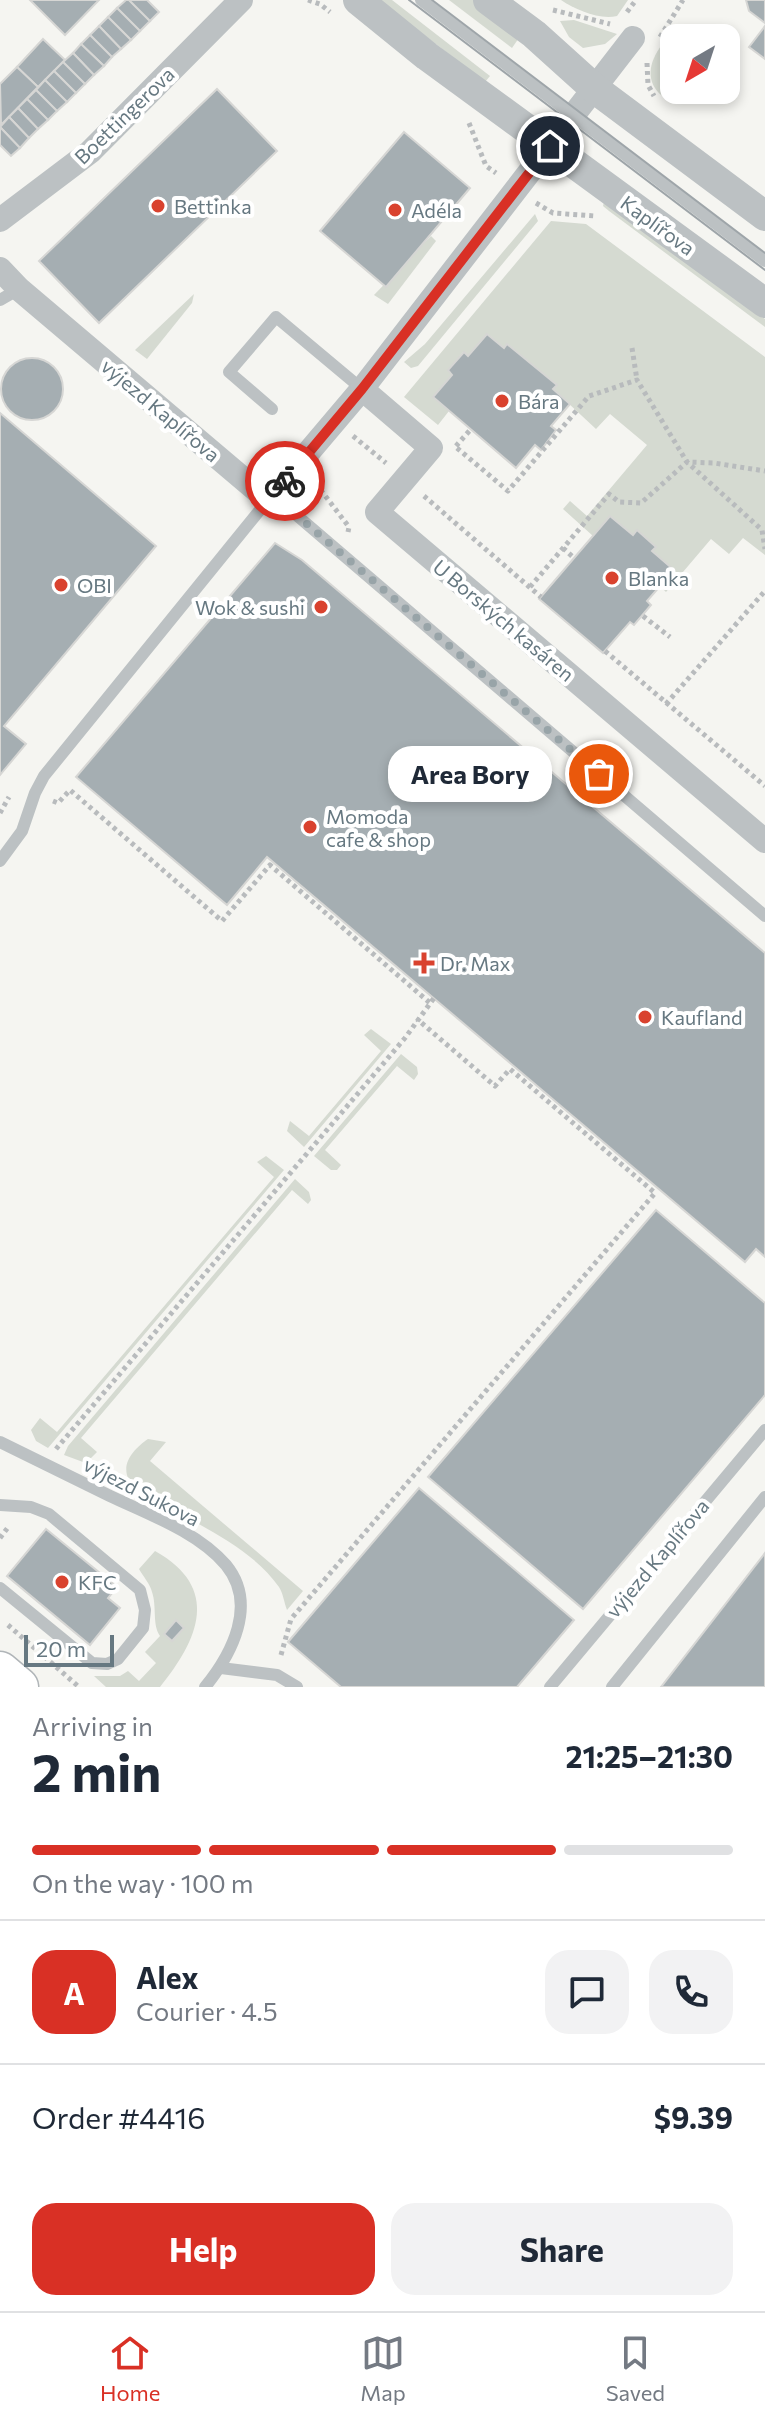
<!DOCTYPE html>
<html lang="en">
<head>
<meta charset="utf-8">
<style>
  :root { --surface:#fff; --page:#f2f2f3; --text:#1f2937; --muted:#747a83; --line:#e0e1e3; --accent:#d93025 }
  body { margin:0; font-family:Commissioner,sans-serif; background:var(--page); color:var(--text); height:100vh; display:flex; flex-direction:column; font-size:30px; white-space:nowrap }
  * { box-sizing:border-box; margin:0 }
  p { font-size:26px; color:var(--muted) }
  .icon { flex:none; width:44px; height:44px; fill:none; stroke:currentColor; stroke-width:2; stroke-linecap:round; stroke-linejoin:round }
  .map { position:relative; height:1687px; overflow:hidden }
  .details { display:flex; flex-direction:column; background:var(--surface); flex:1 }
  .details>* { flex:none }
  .needle { width:52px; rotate:219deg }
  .fabs { position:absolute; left:660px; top:24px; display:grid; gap:16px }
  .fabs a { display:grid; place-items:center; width:80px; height:80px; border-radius:16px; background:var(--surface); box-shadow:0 4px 12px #0003; font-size:40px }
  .scale { position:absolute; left:24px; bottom:20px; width:90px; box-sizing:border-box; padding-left:8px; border:4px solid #667881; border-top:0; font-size:22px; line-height:28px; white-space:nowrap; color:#667881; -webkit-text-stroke:6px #fff; paint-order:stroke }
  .pin { position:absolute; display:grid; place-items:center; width:68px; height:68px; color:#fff; margin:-34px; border:4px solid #fff; border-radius:50%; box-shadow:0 2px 8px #0007 }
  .courier { position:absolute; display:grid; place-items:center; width:80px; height:80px; margin:-40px; border:6px solid #d93025; border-radius:50%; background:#fff; color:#222; box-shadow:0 2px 10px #0007 }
  .bubble { position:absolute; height:56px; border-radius:24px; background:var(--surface); box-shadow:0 4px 12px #0003; font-size:26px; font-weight:700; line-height:56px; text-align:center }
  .head em { font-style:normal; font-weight:700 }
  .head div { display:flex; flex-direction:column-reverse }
  .head { display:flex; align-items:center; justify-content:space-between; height:136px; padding:0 32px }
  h1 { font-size:52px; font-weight:700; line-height:60px }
  .bar { display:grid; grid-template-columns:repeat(4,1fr); gap:12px 8px; align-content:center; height:96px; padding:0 32px }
  .bar i { height:10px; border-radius:6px; background:var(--line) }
  .bar .active { background:var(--accent) }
  .bar p { grid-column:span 4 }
  .line { display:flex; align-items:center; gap:20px; padding:0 32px; border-top:2px solid var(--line) }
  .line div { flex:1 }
  .round { display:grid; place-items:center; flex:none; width:84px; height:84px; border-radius:24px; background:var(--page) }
  .primary-button { display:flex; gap:16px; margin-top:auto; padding:16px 32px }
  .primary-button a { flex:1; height:92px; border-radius:24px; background:var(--accent); color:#fff; font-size:32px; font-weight:700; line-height:92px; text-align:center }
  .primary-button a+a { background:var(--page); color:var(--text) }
  .tabs { display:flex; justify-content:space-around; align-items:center; height:112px; border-top:2px solid var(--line); background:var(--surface); font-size:22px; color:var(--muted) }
  .tabs a { display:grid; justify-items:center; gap:4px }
  .tabs .active { color:var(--accent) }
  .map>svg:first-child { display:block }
</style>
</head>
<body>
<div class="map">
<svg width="765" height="1687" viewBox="0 0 765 1687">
  <rect width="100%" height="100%" fill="#f5f5f1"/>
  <g fill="#d5dad1">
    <polygon points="379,0 392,0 490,76 485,82"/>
    <polygon points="449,0 474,0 521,35 512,48"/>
    <path d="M561,0h67l-11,16c-18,4 -41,-6 -56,-16z"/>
    <polygon points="574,20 617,34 605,44 583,48 569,37 560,21"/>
    <path d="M664,42l6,5 4,25 -13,23c-18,-16 -10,-37 3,-53z"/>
    <polygon points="604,202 765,319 765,327 609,211 603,206"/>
    <polygon points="535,214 538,221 418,366 411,368 404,362 425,344"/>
    <polygon points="551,221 586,224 765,357 765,555 743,538 729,554 711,539 666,592 660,586 674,570 652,551 637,530 633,535 610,516 593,536 563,509 570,501 587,516 647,445 610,414 596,429 553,389 556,385 508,344 504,348 488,334 468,356 463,352 448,370 452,375 449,411 438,425 404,397"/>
    <polygon points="431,236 436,241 388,304 374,295"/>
    <polygon points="194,294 192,303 147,359 135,350"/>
    <polygon points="371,1029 391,1044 304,1147 287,1131 290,1121 309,1136 381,1051 364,1035"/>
    <polygon points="401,1054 417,1067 418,1074 414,1080 397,1066 325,1150 341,1165 337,1170 331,1170 314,1156"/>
    <polygon points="266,1156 284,1170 48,1448 36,1441 31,1430 40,1418 57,1432 274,1177 257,1162"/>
    <polygon points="295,1179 309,1192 311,1200 308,1204 292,1190 81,1438 97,1452 88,1461 83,1462 64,1455 68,1446"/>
    <path d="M148,1439l18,3 -16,19 153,130 -16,19c-3,-8 -4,-17 -8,-23 -25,-36 -73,-59 -110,-79 -14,-8 -32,-14 -40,-28 -9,-17 6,-32 19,-41z"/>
    <path d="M155,1551c66,37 44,88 5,136h-54l-12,-11h26l8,-5 11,10 17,-18 -11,-11 15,-16c-8,-11 -3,-30 -8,-44 -2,-8 -9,-16 -13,-23z"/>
  </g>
  <g fill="#a5aeb2" stroke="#d6d6d4" stroke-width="2">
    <polygon points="30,0 99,0 65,35"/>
    <polygon points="126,0 129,0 150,21 140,31 117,8"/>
    <polygon points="129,0 147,0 159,12 150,21"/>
    <polygon points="746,0 765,0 765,23 749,11"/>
    <polygon points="117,8 140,31 131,40 108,17"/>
    <polygon points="108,17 131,40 121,49 99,26"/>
    <polygon points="99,26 121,49 112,57 90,35"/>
    <polygon points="765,26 765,59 749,47"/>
    <polygon points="90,35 112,57 104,66 81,44"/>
    <polygon points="43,39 65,60 38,87 17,67"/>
    <polygon points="81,44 104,66 94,75 73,53"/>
    <polygon points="73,53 94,75 85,84 63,62"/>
    <polygon points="63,62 85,84 76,93 54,71"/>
    <polygon points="17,67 38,87 1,125 0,84"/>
    <polygon points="54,71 76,93 67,102 45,80"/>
    <polygon points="45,80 67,102 57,111 36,90"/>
    <polygon points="217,89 277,151 99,323 39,261"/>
    <polygon points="36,90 57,111 48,120 27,99"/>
    <polygon points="27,99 48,120 38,129 18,108"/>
    <polygon points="18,108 38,129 29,138 9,117"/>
    <polygon points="9,117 29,138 20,148 0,127"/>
    <polygon points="0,127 20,148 11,156 0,145"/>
    <polygon points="404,132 470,188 386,287 320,231"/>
    <polygon points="487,334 504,348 507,344 557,385 553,389 570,404 551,426 556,430 541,450 535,445 516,468 433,397 452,375 448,370 464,352 468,356"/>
    <circle cx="32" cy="389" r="31"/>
    <polygon points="0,413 156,546 4,726 26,744 0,775"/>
    <polygon points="610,516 633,535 637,530 656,547 652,551 674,570 647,601 651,605 634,625 630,622 603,653 539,599"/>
    <polygon points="275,543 302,560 765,953 765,1257 756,1249 745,1262 267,857 227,905 76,777"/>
    <polygon points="656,1210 765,1303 765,1395 583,1609 428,1477"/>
    <polygon points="419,1488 574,1620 517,1687 341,1687 288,1642"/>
    <polygon points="46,1529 117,1587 108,1598 120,1608 90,1645 7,1576"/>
    <polygon points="765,1553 765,1687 661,1687"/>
    <polygon points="176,1620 184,1628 172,1641 164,1634"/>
  </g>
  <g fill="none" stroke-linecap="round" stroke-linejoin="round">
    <defs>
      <polyline id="primary" points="0,1671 19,1687"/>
    </defs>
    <use href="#primary" stroke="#b0b5b8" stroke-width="41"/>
    <g stroke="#b8bbbd" stroke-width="5" stroke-dasharray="4 4" stroke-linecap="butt">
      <polyline points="308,0 320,4 330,12"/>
      <polyline points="553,10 610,24"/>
      <polyline points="627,12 636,0"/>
      <polyline points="660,37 683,0"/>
      <polyline points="647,63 648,85 654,96"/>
      <polyline points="469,123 486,166 496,173"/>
      <polyline points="536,203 553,213 595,216"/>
      <polyline points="632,348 637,380"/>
      <polyline points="353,436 386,463"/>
      <polyline points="456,446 471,429"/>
      <polyline points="457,448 508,491 589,396 637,380 687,462 762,530 765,549"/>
      <polyline points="320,482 320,489 349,527 348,532"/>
      <polyline points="424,496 541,597"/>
      <polyline points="563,548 574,558"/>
      <polyline points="530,587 609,494 619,502 641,503 687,462 714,463 765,471"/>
      <polyline points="643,616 670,637"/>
      <polyline points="605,651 765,786"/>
      <polyline points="666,704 765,591"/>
      <polyline points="53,801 58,803 70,790 222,921 270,865 430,1003"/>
      <polyline points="0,813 9,797"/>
      <polyline points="56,1449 405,1038 434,998"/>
      <polyline points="0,1538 9,1526"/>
      <polyline points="8,1625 79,1687"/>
      <polyline points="281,1655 291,1619 655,1193 510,1069 495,1086 417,1019"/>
    </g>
    <g stroke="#bcc1c3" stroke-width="12">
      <polyline points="421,0 765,261"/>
      <polyline points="0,300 19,289"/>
      <polyline points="272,409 229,372 276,317 362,389"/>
      <polyline points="0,861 22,831 35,793 44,776 268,500 281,504 294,513 765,916"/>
      <path d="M0,1442c36,18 73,36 110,54 38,18 88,36 116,69 32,39 6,89 -21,122"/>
      <polyline points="0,1505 31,1507 49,1514 140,1590 145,1610 143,1628 118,1659 107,1664 92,1663 0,1588"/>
      <polyline points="221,1668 277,1675 297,1687"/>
      <polyline points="550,1687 765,1430"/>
      <polyline points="612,1687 765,1497"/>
    </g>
    <g stroke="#bcc1c3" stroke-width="24">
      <polyline points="0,220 90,152 241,0"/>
      <polyline points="0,269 19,289 268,500 362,389 633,38"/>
      <polyline points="362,389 431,448 377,512 765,841"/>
    </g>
    <g stroke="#bcc1c3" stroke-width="30">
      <polyline points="358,0 427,56 765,303"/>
      <polyline points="488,0 534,34 595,89 765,216"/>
    </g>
    <use href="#primary" stroke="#fff" stroke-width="38"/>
    <g stroke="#9ea5a9" stroke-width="2">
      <polyline points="409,0 765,270"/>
      <polyline points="432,0 765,253"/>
    </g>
  </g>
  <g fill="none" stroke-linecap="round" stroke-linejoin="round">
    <polyline stroke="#98a4a8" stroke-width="8" stroke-dasharray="0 14.4" points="285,481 268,500 281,504 294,513 599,774"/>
    <polyline stroke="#d93025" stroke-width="10" points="285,481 362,389 550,146"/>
  </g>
  <g fill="#d9422e" stroke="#fff" stroke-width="3">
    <circle cx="158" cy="206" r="8"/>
    <circle cx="395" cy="210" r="8"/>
    <circle cx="502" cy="401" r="8"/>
    <circle cx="612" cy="578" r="8"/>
    <circle cx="61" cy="585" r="8"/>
    <circle cx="321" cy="607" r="8"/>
    <circle cx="310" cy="827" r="8"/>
    <path d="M420 951h8v8h8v8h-8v8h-8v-8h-8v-8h8z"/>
    <circle cx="645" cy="1017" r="8"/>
    <circle cx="62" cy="1582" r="8"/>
  </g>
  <g text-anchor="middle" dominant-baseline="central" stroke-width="8" stroke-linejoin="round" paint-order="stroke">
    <g font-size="20" fill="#667881" stroke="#fff">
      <text transform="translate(124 115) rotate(-44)">Boettingerova</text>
      <text transform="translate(658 225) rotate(36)">Kaplířova</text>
      <text transform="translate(161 410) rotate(40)">výjezd Kaplířova</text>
      <text transform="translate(504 620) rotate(40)">U Borských kasáren</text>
      <text transform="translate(142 1491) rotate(27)">výjezd Sukova</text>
      <text transform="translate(657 1558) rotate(-50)">výjezd Kaplířova</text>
    </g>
    <g font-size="20" fill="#667881" stroke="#fff" text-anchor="start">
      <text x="174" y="206">Bettinka</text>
      <text x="411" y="210">Adéla</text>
      <text x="518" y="401">Bára</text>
      <text x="628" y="578">Blanka</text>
      <text x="77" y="585">OBI</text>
      <text x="305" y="607" text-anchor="end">Wok &amp; sushi</text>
      <text x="326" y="816">Momoda<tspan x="326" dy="23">cafe &amp; shop</tspan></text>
      <text x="440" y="963">Dr. Max</text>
      <text x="661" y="1017">Kaufland</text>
      <text x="78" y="1582">KFC</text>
    </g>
  </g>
</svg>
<div class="fabs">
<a><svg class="needle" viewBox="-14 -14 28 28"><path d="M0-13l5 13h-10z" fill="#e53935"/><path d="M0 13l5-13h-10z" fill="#747a83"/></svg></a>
</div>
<div class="scale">20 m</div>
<div class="pin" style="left:599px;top:774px;background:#ea580c"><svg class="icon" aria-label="bag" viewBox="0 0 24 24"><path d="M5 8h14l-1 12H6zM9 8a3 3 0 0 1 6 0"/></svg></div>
<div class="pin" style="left:550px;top:146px;background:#1f2937"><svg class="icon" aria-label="home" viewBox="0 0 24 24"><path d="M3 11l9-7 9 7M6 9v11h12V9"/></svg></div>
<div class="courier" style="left:285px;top:481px"><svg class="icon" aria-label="bike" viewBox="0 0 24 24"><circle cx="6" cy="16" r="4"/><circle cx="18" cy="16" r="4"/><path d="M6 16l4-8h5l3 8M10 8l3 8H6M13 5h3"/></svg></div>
<div class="bubble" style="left:388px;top:746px;width:164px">Area Bory</div>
</div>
<section class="details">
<div class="head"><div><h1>2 min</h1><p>Arriving in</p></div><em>21:25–21:30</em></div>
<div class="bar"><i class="active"></i><i class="active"></i><i class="active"></i><i></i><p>On the way · 100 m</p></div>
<div class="line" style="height:144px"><b class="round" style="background:var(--accent);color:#fff">A</b><div><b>Alex</b><p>Courier · 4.5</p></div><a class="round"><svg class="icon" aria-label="chat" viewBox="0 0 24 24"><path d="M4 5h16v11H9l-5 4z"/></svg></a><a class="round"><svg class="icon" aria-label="phone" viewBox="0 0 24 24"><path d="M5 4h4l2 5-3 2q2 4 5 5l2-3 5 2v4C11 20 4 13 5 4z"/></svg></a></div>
<div class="line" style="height:104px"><div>Order #4416</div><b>$9.39</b></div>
<div class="primary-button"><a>Help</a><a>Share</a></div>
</section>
<nav class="tabs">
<a class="active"><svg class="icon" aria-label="home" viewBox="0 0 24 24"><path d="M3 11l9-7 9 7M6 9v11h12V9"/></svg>Home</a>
<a><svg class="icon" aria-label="map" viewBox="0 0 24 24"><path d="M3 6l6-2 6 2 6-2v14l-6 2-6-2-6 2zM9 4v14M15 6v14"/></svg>Map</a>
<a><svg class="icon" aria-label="saved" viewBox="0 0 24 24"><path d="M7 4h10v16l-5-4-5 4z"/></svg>Saved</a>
</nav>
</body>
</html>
